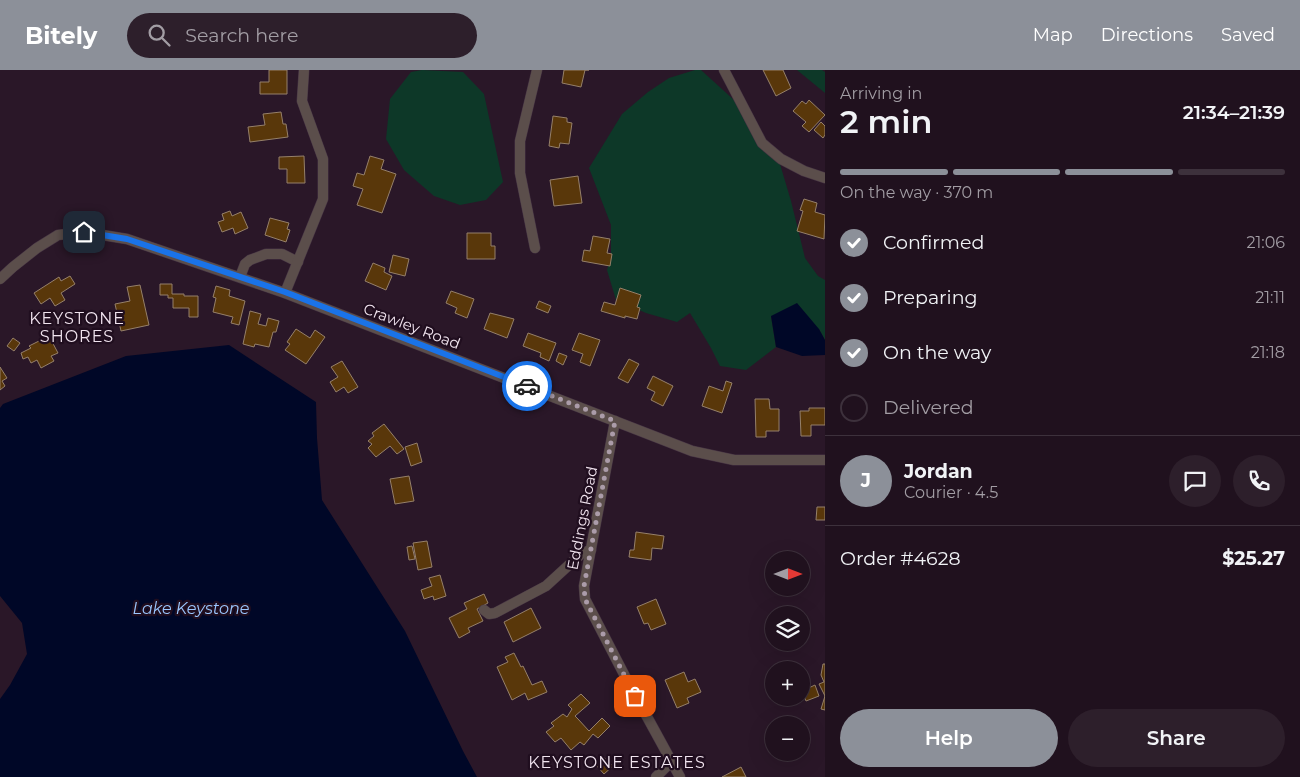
<!DOCTYPE html>
<html lang="en">
<head>
<meta charset="utf-8">
<style>
  :root { --surface:#20111e; --page:#2d1f2b; --text:#f1f3f6; --muted:#a29da4; --line:#3d313c; --accent:#8c9099 }
  body { margin:0; font-family:Montserrat,sans-serif; background:var(--page); color:var(--text); height:100vh; display:flex; flex-direction:column; font-size:19px; white-space:nowrap }
  * { box-sizing:border-box; margin:0 }
  p { font-size:16px; color:var(--muted) }
  .icon { flex:none; width:28px; height:28px; fill:none; stroke:currentColor; stroke-width:2; stroke-linecap:round; stroke-linejoin:round }
  .map { position:relative; flex:1; overflow:hidden }
  .details { display:flex; flex-direction:column; background:var(--surface); width:475px }
  .details>* { flex:none }
  .needle { width:32px; rotate:90deg }
  .fabs { position:absolute; left:765px; top:481px; display:grid; gap:10px }
  .fabs a { display:grid; place-items:center; width:45px; height:45px; border-radius:50%; background:var(--surface); box-shadow:0 5px 20px #0002,0 0 0 1px var(--line); font-size:25px }
  .pin { position:absolute; display:grid; place-items:center; width:42px; height:42px; color:#fff; margin:-21px; border-radius:10px; box-shadow:0 2px 8px #0006 }
  .courier { position:absolute; display:grid; place-items:center; width:50px; height:50px; margin:-25px; border:4px solid #1a73e8; border-radius:50%; background:#fff; color:#222; box-shadow:0 1px 6px #0007 }
  .overview em { font-style:normal; font-weight:600 }
  .overview div { display:flex; flex-direction:column-reverse }
  .overview { display:flex; align-items:center; justify-content:space-between; height:85px; padding:0 15px }
  h1 { font-size:32px; font-weight:600; line-height:38px }
  .bar { display:grid; grid-template-columns:repeat(4,1fr); gap:8px 5px; align-content:center; height:60px; padding:0 15px }
  .bar i { height:6px; border-radius:4px; background:var(--line) }
  .bar .active { background:var(--accent) }
  .bar p { grid-column:span 4 }
  .line { display:flex; align-items:center; gap:12px; padding:0 15px; border-top:1px solid var(--line) }
  .line div { flex:1 }
  .round { display:grid; place-items:center; flex:none; width:52px; height:52px; border-radius:26px; background:var(--page) }
  ol { padding:0 15px; list-style:none }
  li { display:flex; align-items:center; gap:15px; height:55px }
  li p { margin-inline-start:auto }
  li .icon { padding:5px; border-radius:50%; background:var(--accent); color:#fff; stroke-width:4 }
  li:last-child { color:var(--muted) }
  li i { width:28px; height:28px; border:2px solid var(--line); border-radius:50% }
  .primary-button { display:flex; gap:10px; margin-top:auto; padding:10px 15px }
  .primary-button a { flex:1; height:58px; border-radius:30px; background:var(--accent); color:#fff; font-size:20px; font-weight:600; line-height:58px; text-align:center }
  .primary-button a+a { background:var(--page); color:var(--text) }
  header { display:flex; align-items:center; gap:30px; box-sizing:border-box; height:70px; padding:0 25px; background:var(--accent); color:#fff }
  header strong { font-size:24px }
  nav { display:flex; gap:28px; margin-inline-start:auto; font-size:18px }
  .search { width:350px; height:45px; background:var(--page); display:flex; align-items:center; gap:12px; box-sizing:border-box; padding:0 18px; border-radius:28px; color:var(--muted); font-size:19px }
  main { display:flex; flex:1; min-height:0 }
  .map>svg:first-child { display:block }
</style>
</head>
<body>
<header>
<strong>Bitely</strong>
<div class="search"><svg class="icon" aria-label="search" viewBox="0 0 24 24"><circle cx="10" cy="10" r="6"/><path d="M15 15l6 6"/></svg>Search here</div>
<nav><a>Map</a><a>Directions</a><a>Saved</a></nav>
</header>
<main>
<div class="map">
<svg width="825" height="707" viewBox="0 0 825 707">
  <rect width="100%" height="100%" fill="#2a1728"/>
  <g fill="#0d3828">
    <polygon points="422,0 463,2 484,24 503,112 486,130 460,135 434,126 404,100 386,69 390,29 411,2"/>
    <polygon points="695,0 701,0 734,30 780,94 791,131 805,188 818,206 825,210 825,270 819,259 771,246 776,277 746,300 720,296 711,278 690,243 677,252 646,243 616,230 607,200 611,186 611,155 589,98 622,44 648,22 669,8"/>
    <polygon points="797,0 822,0 825,2 825,23"/>
  </g>
  <g fill="#000727">
    <polygon points="797,233 819,259 825,270 825,285 802,286 776,277 771,246"/>
    <polygon points="229,275 316,332 317,368 322,430 405,561 463,681 477,707 0,707 0,629 10,615 27,584 22,553 0,526 0,338 3,334 126,286"/>
  </g>
  <g fill="#59370a" stroke="#95806a">
    <polygon points="269,0 287,0 287,24 260,24 260,12 269,12"/>
    <polygon points="564,0 589,0 585,0 581,17 562,13"/>
    <polygon points="763,0 783,0 791,18 776,26"/>
    <polygon points="809,30 825,45 809,62 802,56 806,52 793,41 802,31 806,34"/>
    <polygon points="281,42 283,54 286,54 288,67 250,72 248,57 265,55 263,44"/>
    <polygon points="553,46 567,48 567,52 572,53 569,74 560,73 559,78 549,76"/>
    <polygon points="821,52 825,56 825,65 823,68 814,60"/>
    <polygon points="304,86 305,113 287,113 287,99 279,99 279,87"/>
    <polygon points="370,86 384,90 381,99 396,104 382,143 357,135 363,119 353,116 357,103 364,105"/>
    <polygon points="578,106 582,133 554,136 550,110"/>
    <polygon points="804,129 817,133 815,142 825,145 824,169 797,161 803,141 800,140"/>
    <polygon points="230,141 232,146 241,142 248,158 235,164 233,158 222,162 218,152 224,150 222,144"/>
    <polygon points="270,148 289,153 287,159 290,160 286,172 265,165"/>
    <polygon points="467,163 491,163 491,176 495,176 495,189 467,189"/>
    <polygon points="593,166 610,169 607,183 612,184 610,196 582,191 584,180 590,181"/>
    <polygon points="393,185 409,189 405,206 389,202"/>
    <polygon points="373,193 385,198 384,202 392,206 386,220 365,211"/>
    <polygon points="70,206 75,214 61,223 65,230 55,236 50,228 41,234 34,223 59,207 61,211"/>
    <polygon points="160,214 172,214 172,224 184,224 184,226 198,226 198,247 189,247 189,238 173,238 173,228 168,228 168,225 160,225"/>
    <polygon points="140,215 149,255 121,261 115,234 130,231 127,217"/>
    <polygon points="216,216 230,220 229,226 245,231 239,255 231,253 233,247 213,242 216,228 213,227"/>
    <polygon points="620,218 641,225 637,237 640,238 637,249 625,246 625,248 601,241 604,232 615,235"/>
    <polygon points="451,221 474,229 467,248 455,243 457,238 446,233"/>
    <polygon points="539,231 551,236 548,243 536,238"/>
    <polygon points="250,241 261,244 258,254 266,256 268,248 279,251 276,262 273,262 269,277 255,274 254,277 243,274"/>
    <polygon points="490,243 514,249 507,268 484,259"/>
    <polygon points="296,259 310,268 315,260 325,267 306,294 285,280 290,274 287,272"/>
    <polygon points="528,263 556,273 549,291 540,287 541,283 523,276"/>
    <polygon points="579,263 600,270 590,296 580,292 583,284 572,280"/>
    <polygon points="49,266 58,283 51,286 54,291 41,298 37,290 31,293 28,287 23,289 21,283 31,278 29,276"/>
    <polygon points="13,268 20,273 14,281 7,276"/>
    <polygon points="559,283 567,286 563,295 556,291"/>
    <polygon points="629,289 639,294 628,313 618,308"/>
    <polygon points="342,291 358,317 348,323 344,317 336,322 330,312 338,307 331,297"/>
    <polygon points="0,297 7,308 2,311 5,316 0,320"/>
    <polygon points="653,306 673,316 663,336 651,330 655,322 647,318"/>
    <polygon points="726,311 732,313 722,343 702,336 709,316 723,321"/>
    <polygon points="755,329 769,329 770,339 779,339 779,361 766,361 766,367 756,367"/>
    <polygon points="809,338 825,338 825,355 811,355 811,366 801,366 800,341 809,341"/>
    <polygon points="384,354 404,379 397,384 390,376 376,387 368,378 372,374 368,371 374,366 372,363"/>
    <polygon points="417,373 422,392 411,396 405,377"/>
    <polygon points="409,406 414,431 395,434 390,409"/>
    <polygon points="817,437 825,437 825,450 816,450"/>
    <polygon points="636,462 664,466 662,479 652,478 651,490 629,487 630,480 634,480"/>
    <polygon points="427,471 432,497 418,500 413,473"/>
    <polygon points="412,476 415,489 409,490 407,477"/>
    <polygon points="440,505 446,526 434,530 433,526 424,529 421,520 432,516 429,508"/>
    <polygon points="484,524 488,533 477,539 483,551 468,558 470,562 459,568 449,548 467,539 464,533"/>
    <polygon points="656,529 666,554 651,560 648,553 644,554 637,537"/>
    <polygon points="531,538 541,558 513,572 504,552"/>
    <polygon points="514,583 521,597 523,596 532,615 542,611 547,622 528,630 525,623 512,630 497,597 508,592 505,587"/>
    <polygon points="823,594 825,594 825,640 821,639 825,626 819,614 824,612 821,605"/>
    <polygon points="684,602 688,612 695,609 701,622 687,628 689,633 677,638 665,610"/>
    <polygon points="815,615 819,626 806,631 802,621"/>
    <polygon points="581,624 590,633 575,646 578,649 589,661 602,648 610,656 598,668 593,664 584,675 580,672 571,680 561,668 555,672 546,662 554,656 551,653 563,644 567,647 572,639 568,635"/>
    <polygon points="604,687 613,696 604,704 596,695"/>
    <polygon points="741,697 746,707 722,707"/>
  </g>
  <g fill="none" stroke-linecap="round" stroke-linejoin="round">
    <defs>
      <g id="minor">
        <polyline points="724,0 762,73 781,89 804,101 825,108"/>
        <polyline points="535,178 520,103 520,71 537,0"/>
        <polyline points="240,207 245,194 250,190 266,184 282,184 298,192"/>
        <polyline points="0,209 13,197 37,178 58,165 84,162 127,169 285,223 692,381 734,390 825,390"/>
        <polyline points="285,223 323,129 323,89 302,31 304,0"/>
        <polyline points="615,351 584,516 585,529 628,612 680,707"/>
        <polyline points="484,540 489,544 495,543 546,516 582,483 591,480"/>
        <polyline points="656,707 672,691"/>
      </g>
    </defs>
    <use href="#minor" stroke="#463444" stroke-width="11"/>
    <use href="#minor" stroke="#5b4e4b" stroke-width="10"/>
  </g>
  <g fill="none" stroke-linecap="round" stroke-linejoin="round">
    <polyline stroke="#ab9ca9" stroke-width="5" stroke-dasharray="0 9" points="527,316 615,351 584,516 585,529 635,626"/>
    <polyline stroke="#1a73e8" stroke-width="6" points="84,162 127,169 285,222 527,316"/>
  </g>
  <g text-anchor="middle" dominant-baseline="central" stroke-width="4.5" stroke-linejoin="round" paint-order="stroke">
    <g font-size="15" fill="#f1e4ef" stroke="#200e1f">
      <text transform="translate(412 256) rotate(21)">Crawley Road</text>
      <text transform="translate(582 448) rotate(-79)">Eddings Road</text>
    </g>
    <g font-size="16" letter-spacing="1" fill="#f1e4ef" stroke="#200e1f">
      <text x="77" y="248">KEYSTONE<tspan x="77" dy="18">SHORES</tspan></text>
      <text x="617" y="692">KEYSTONE ESTATES</text>
    </g>
    <g font-size="16" font-style="italic" fill="#9bc7ff" stroke="#200e1f">
      <text x="191" y="538">Lake Keystone</text>
    </g>
  </g>
</svg>
<div class="fabs">
<a><svg class="needle" viewBox="-14 -14 28 28"><path d="M0-13l5 13h-10z" fill="#e53935"/><path d="M0 13l5-13h-10z" fill="#a29da4"/></svg></a>
<a><svg class="icon" aria-label="layers" viewBox="0 0 24 24"><path d="M12 4l9 5-9 5-9-5zM3 14l9 5 9-5"/></svg></a>
<a>+</a>
<a>−</a>
</div>
<div class="pin" style="left:635px;top:626px;background:#ea580c"><svg class="icon" aria-label="bag" viewBox="0 0 24 24"><path d="M5 8h14l-1 12H6zM9 8a3 3 0 0 1 6 0"/></svg></div>
<div class="pin" style="left:84px;top:162px;background:#1f2937"><svg class="icon" aria-label="home" viewBox="0 0 24 24"><path d="M3 11l9-7 9 7M6 9v11h12V9"/></svg></div>
<div class="courier" style="left:527px;top:316px"><svg class="icon" aria-label="car" viewBox="0 0 24 24"><path d="M5 17H2v-5l4-1 3-4h7l3 4 3 1v5h-3M9 17h6M6 11h13"/><circle cx="7" cy="17" r="2"/><circle cx="17" cy="17" r="2"/></svg></div>
</div>
<section class="details">
<div class="overview"><div><h1>2 min</h1><p>Arriving in</p></div><em>21:34–21:39</em></div>
<div class="bar"><i class="active"></i><i class="active"></i><i class="active"></i><i></i><p>On the way · 370 m</p></div>
<ol>
<li><svg class="icon" aria-label="check" viewBox="0 0 24 24"><path d="M5 12l5 5 9-10"/></svg>Confirmed<p>21:06</p></li>
<li><svg class="icon" aria-label="check" viewBox="0 0 24 24"><path d="M5 12l5 5 9-10"/></svg>Preparing<p>21:11</p></li>
<li><svg class="icon" aria-label="check" viewBox="0 0 24 24"><path d="M5 12l5 5 9-10"/></svg>On the way<p>21:18</p></li>
<li><i></i>Delivered</li>
</ol>
<div class="line" style="height:90px"><b class="round" style="background:var(--accent);color:#fff">J</b><div><b>Jordan</b><p>Courier · 4.5</p></div><a class="round"><svg class="icon" aria-label="chat" viewBox="0 0 24 24"><path d="M4 5h16v11H9l-5 4z"/></svg></a><a class="round"><svg class="icon" aria-label="phone" viewBox="0 0 24 24"><path d="M5 4h4l2 5-3 2q2 4 5 5l2-3 5 2v4C11 20 4 13 5 4z"/></svg></a></div>
<div class="line" style="height:65px"><div>Order #4628</div><b>$25.27</b></div>
<div class="primary-button"><a>Help</a><a>Share</a></div>
</section>
</main>
</body>
</html>
